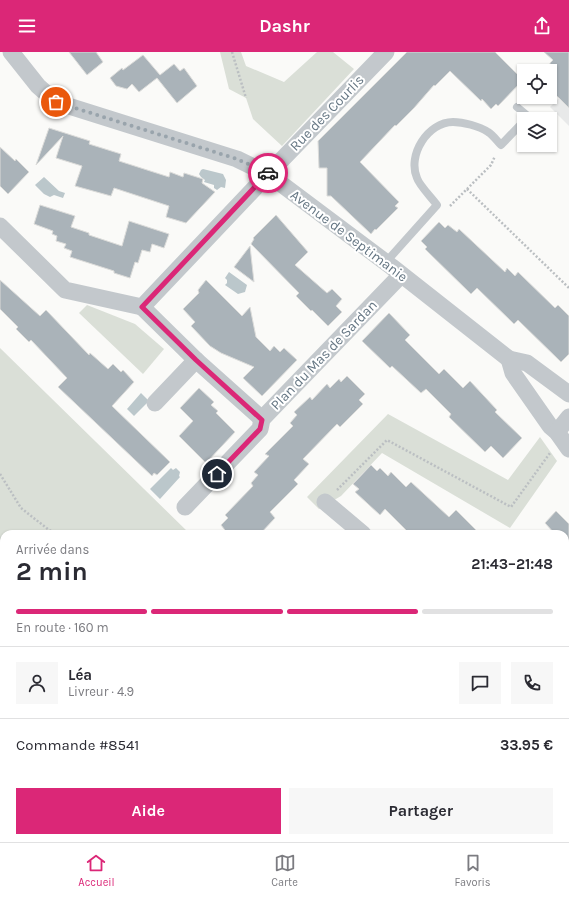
<!DOCTYPE html>
<html lang="fr">
<head>
<meta charset="utf-8">
<style>
  :root { --surface:#fff; --page:#f7f7f7; --text:#2b2b33; --muted:#7c7c81; --line:#e1e1e2; --accent:#db2777 }
  body { margin:0; font-family:Karla,sans-serif; background:var(--page); color:var(--text); height:100vh; display:flex; flex-direction:column; font-size:15px; white-space:nowrap }
  * { box-sizing:border-box; margin:0 }
  p { font-size:13px; color:var(--muted) }
  .icon { flex:none; width:22px; height:22px; fill:none; stroke:currentColor; stroke-width:2; stroke-linecap:round; stroke-linejoin:round }
  .map { position:relative; flex:1; overflow:hidden }
  .panel { position:absolute; left:0px; top:478px; width:569px; height:312px; display:flex; flex-direction:column; background:var(--surface); border-radius:12px 12px 0 0; box-shadow:0 1px 3px #0004 }
  .panel>* { flex:none }
  .buttons { position:absolute; left:517px; top:12px; display:grid; gap:8px }
  .buttons a { display:grid; place-items:center; width:40px; height:40px; border-radius:0px; background:var(--surface); box-shadow:0 1px 3px #0004; font-size:20px }
  .pin { position:absolute; display:grid; place-items:center; width:34px; height:34px; color:#fff; margin:-17px; border:2px solid #fff; border-radius:50%; box-shadow:0 1px 4px #0007 }
  .courier { position:absolute; display:grid; place-items:center; width:40px; height:40px; margin:-20px; border:3px solid #db2777; border-radius:50%; background:#fff; color:#222; box-shadow:0 1px 5px #0007 }
  .head em { font-style:normal; font-weight:700 }
  .head div { display:flex; flex-direction:column-reverse }
  .head { display:flex; align-items:center; justify-content:space-between; height:68px; padding:0 16px }
  h1 { font-size:26px; font-weight:700; line-height:30px }
  .bar { display:grid; grid-template-columns:repeat(4,1fr); gap:6px 4px; align-content:center; height:48px; padding:0 16px }
  .bar i { height:5px; border-radius:3px; background:var(--line) }
  .bar .selected { background:var(--accent) }
  .bar p { grid-column:span 4 }
  .line { display:flex; align-items:center; gap:10px; padding:0 16px; border-top:1px solid var(--line) }
  .line div { flex:1 }
  .round { display:grid; place-items:center; flex:none; width:42px; height:42px; border-radius:0px; background:var(--page) }
  .cta { display:flex; gap:8px; margin-top:auto; padding:8px 16px }
  .cta a { flex:1; height:46px; border-radius:0px; background:var(--accent); color:#fff; font-size:16px; font-weight:700; line-height:46px; text-align:center }
  .cta a+a { background:var(--page); color:var(--text) }
  header { display:flex; justify-content:space-between; align-items:center; height:52px; padding:0 16px; background:var(--accent); color:#fff; font-size:18px; font-weight:700 }
  .menu { display:flex; justify-content:space-around; align-items:center; height:56px; border-top:1px solid var(--line); background:var(--surface); font-size:11px; color:var(--muted) }
  .menu a { display:grid; justify-items:center; gap:2px }
  .menu .selected { color:var(--accent) }
  .map>svg:first-child { display:block }
</style>
</head>
<body>
<header><svg class="icon" aria-label="menu" viewBox="0 0 24 24"><path d="M4 6h16M4 12h16M4 18h16"/></svg>Dashr<svg class="icon" aria-label="share" viewBox="0 0 24 24"><path d="M12 15V3M7 8l5-5 5 5M5 13v7h14v-7"/></svg></header>
<div class="map">
<svg width="569" height="790" viewBox="0 0 569 790">
  <rect width="100%" height="100%" fill="#fafaf8"/>
  <polygon fill="#e8e9e9" points="569,36 569,74 550,55"/>
  <g fill="#dadfd7">
    <polygon points="220,0 241,0 246,14 284,30 317,0 333,0 354,17 282,94 253,67 246,46 229,37"/>
    <polygon points="87,253 135,272 164,297 143,322 79,261"/>
    <polygon points="0,296 190,482 4,482 4,786 163,786 175,790 0,790"/>
    <polygon points="388,362 508,428 540,385 557,409 510,476 382,401 341,444 319,457 307,445"/>
  </g>
  <g fill="#bbc7cb">
    <polygon points="203,117 223,122 226,128 225,136 221,135 217,138 214,136 214,133 204,130 205,128 201,125 199,122 201,118"/>
    <polygon points="44,125 59,139 65,141 63,146 54,143 50,145 44,142 35,133"/>
    <polygon points="229,220 247,233 245,240 238,242 225,233 227,231 227,228 225,226"/>
    <polygon points="141,341 149,349 134,364 127,357"/>
    <polygon points="171,416 173,418 176,416 180,420 179,424 180,425 160,447 150,437"/>
  </g>
  <g fill="#aab3b9" stroke="#dcdcda">
    <polygon points="69,0 96,0 103,10 87,23"/>
    <polygon points="407,0 495,0 523,28 498,54 496,52 491,57 482,47 481,49 450,19 435,34 434,33 414,56 396,74 395,73 360,110 399,150 395,154 398,156 376,178 375,177 371,182 331,144 327,144 327,116 319,116 318,89"/>
    <polygon points="544,0 569,0 569,56 550,37 550,11 553,8"/>
    <polygon points="143,3 160,23 174,12 180,19 184,16 197,34 177,51 157,26 139,40 132,32 127,37 116,34 110,26 122,16 123,18"/>
    <polygon points="49,76 90,89 89,92 121,102 119,109 169,125 170,120 183,125 184,121 203,127 202,131 215,140 186,171 166,165 169,154 114,136 111,144 75,134 82,114 56,106 63,84 36,113"/>
    <polygon points="0,95 15,109 16,107 29,120 8,142 0,134"/>
    <polygon points="40,153 75,164 71,175 89,181 89,183 122,194 129,169 169,182 164,196 152,192 150,200 142,198 138,211 135,210 130,226 114,221 114,219 70,205 72,199 64,196 66,192 56,189 57,184 52,182 53,179 34,172"/>
    <polygon points="276,163 308,200 295,213 327,241 332,237 342,247 336,254 342,260 328,274 312,258 311,259 296,244 299,241 251,192 254,187 253,186"/>
    <polygon points="439,170 445,176 448,173 457,180 459,177 505,220 507,216 515,224 518,220 555,256 558,253 569,264 569,302 561,310 518,268 514,272 477,236 471,242 425,197 427,195 421,189"/>
    <polygon points="250,194 254,230 234,215"/>
    <polygon points="0,228 40,264 46,258 89,303 90,301 108,317 113,312 121,320 123,318 134,330 112,354 170,410 157,423 154,421 152,424 58,335 67,326 31,288 29,290 16,277 18,275 0,257"/>
    <polygon points="206,228 242,264 250,255 256,285 270,299 274,294 280,300 284,296 297,308 262,344 243,326 254,315 221,301 210,294 191,274 195,270 183,257 199,241 198,238"/>
    <polygon points="389,261 410,283 405,288 439,322 444,317 463,336 470,329 497,358 495,360 522,386 503,406 491,394 485,400 449,365 451,362 426,337 421,341 392,314 390,316 362,289"/>
    <polygon points="347,324 365,342 359,348 363,352 340,375 337,372 303,407 309,412 294,428 298,432 270,460 275,466 260,482 228,482 221,473 228,466 225,463 253,434 251,431 258,423 254,420 269,404 265,402 293,374 290,371 297,363 294,360 310,345 312,348 327,332 330,336 339,327 341,330"/>
    <polygon points="199,336 214,350 211,353 218,359 216,361 235,380 206,411 179,384 193,369 180,356"/>
    <polygon points="371,413 377,419 380,416 388,424 391,420 406,435 411,430 449,465 456,458 480,482 410,482 385,457 380,463 355,440 359,437 353,432"/>
    <polygon points="556,459 569,472 569,497 565,492 565,482 555,482 545,471"/>
  </g>
  <g fill="none" stroke-linecap="round" stroke-linejoin="round">
    <g stroke="#bbbfc2" stroke-width="2.5" stroke-dasharray="2 2" stroke-linecap="butt">
      <polyline points="232,0 246,46"/>
      <polyline points="467,137 569,236"/>
      <polyline points="450,154 491,113 495,104"/>
      <polyline points="0,422 21,456 49,478 57,482"/>
      <polyline points="337,438 387,388 511,455 550,401"/>
      <polyline points="0,693 4,696"/>
      <polyline points="182,786 194,790"/>
      <polyline points="473,786 477,790"/>
    </g>
    <g stroke="#c3c8cc" stroke-width="8">
      <polyline points="517,55 529,65 526,67"/>
      <path d="M386,210l51,-57c-5,-7 -18,-20 -20,-27 -10,-23 11,-56 36,-56 10,0 26,4 35,10 5,3 9,9 13,13l23,-24"/>
    </g>
    <g stroke="#c3c8cc" stroke-width="17">
      <polyline points="11,0 38,34 56,50 237,107 268,122 392,215 509,307 527,311 569,342"/>
      <polyline points="0,174 65,238 142,255 268,122 386,0"/>
      <polyline points="142,255 196,308 262,367"/>
      <polyline points="509,307 513,321 550,374 557,380 569,397"/>
      <polyline points="155,351 196,308"/>
      <polyline points="557,380 569,365"/>
      <polyline points="325,450 363,482"/>
      <polyline points="185,455 260,377 262,367 401,223"/>
      <polyline points="565,585 569,583"/>
      <polyline points="567,705 569,715"/>
    </g>
  </g>
  <g fill="none" stroke-linecap="round" stroke-linejoin="round">
    <polyline stroke="#99a4ac" stroke-width="4" stroke-dasharray="0 7.2" points="56,50 237,107 268,121"/>
    <polyline stroke="#db2777" stroke-width="5" points="217,422 260,377 262,368 196,308 142,255 268,121"/>
  </g>
  <g text-anchor="middle" dominant-baseline="central" stroke-width="4" stroke-linejoin="round" paint-order="stroke">
    <g font-size="14" fill="#657683" stroke="#fff">
      <text transform="translate(327 61) rotate(-46)">Rue des Courlis</text>
      <text transform="translate(349 184) rotate(37)">Avenue de Septimanie</text>
      <text transform="translate(324 303) rotate(-46)">Plan du Mas de Sardan</text>
    </g>
  </g>
</svg>
<div class="buttons">
<a><svg class="icon" aria-label="locate" viewBox="0 0 24 24"><circle cx="12" cy="12" r="6"/><path d="M12 2v4M12 18v4M2 12h4M18 12h4"/></svg></a>
<a><svg class="icon" aria-label="layers" viewBox="0 0 24 24"><path d="M12 4l9 5-9 5-9-5zM3 14l9 5 9-5"/></svg></a>
</div>
<div class="pin" style="left:56px;top:50px;background:#ea580c"><svg class="icon" aria-label="bag" viewBox="0 0 24 24"><path d="M5 8h14l-1 12H6zM9 8a3 3 0 0 1 6 0"/></svg></div>
<div class="pin" style="left:217px;top:422px;background:#1f2937"><svg class="icon" aria-label="home" viewBox="0 0 24 24"><path d="M3 11l9-7 9 7M6 9v11h12V9"/></svg></div>
<div class="courier" style="left:268px;top:121px"><svg class="icon" aria-label="car" viewBox="0 0 24 24"><path d="M5 17H2v-5l4-1 3-4h7l3 4 3 1v5h-3M9 17h6M6 11h13"/><circle cx="7" cy="17" r="2"/><circle cx="17" cy="17" r="2"/></svg></div>
<section class="panel">
<div class="head"><div><h1>2 min</h1><p>Arrivée dans</p></div><em>21:43–21:48</em></div>
<div class="bar"><i class="selected"></i><i class="selected"></i><i class="selected"></i><i></i><p>En route · 160 m</p></div>
<div class="line" style="height:72px"><a class="round"><svg class="icon" aria-label="person" viewBox="0 0 24 24"><circle cx="12" cy="8" r="4"/><path d="M4 21q1-7 8-7t8 7"/></svg></a><div><b>Léa</b><p>Livreur · 4.9</p></div><a class="round"><svg class="icon" aria-label="chat" viewBox="0 0 24 24"><path d="M4 5h16v11H9l-5 4z"/></svg></a><a class="round"><svg class="icon" aria-label="phone" viewBox="0 0 24 24"><path d="M5 4h4l2 5-3 2q2 4 5 5l2-3 5 2v4C11 20 4 13 5 4z"/></svg></a></div>
<div class="line" style="height:52px"><div>Commande #8541</div><b>33.95 €</b></div>
<div class="cta"><a>Aide</a><a>Partager</a></div>
</section>
</div>
<nav class="menu">
<a class="selected"><svg class="icon" aria-label="home" viewBox="0 0 24 24"><path d="M3 11l9-7 9 7M6 9v11h12V9"/></svg>Accueil</a>
<a><svg class="icon" aria-label="map" viewBox="0 0 24 24"><path d="M3 6l6-2 6 2 6-2v14l-6 2-6-2-6 2zM9 4v14M15 6v14"/></svg>Carte</a>
<a><svg class="icon" aria-label="saved" viewBox="0 0 24 24"><path d="M7 4h10v16l-5-4-5 4z"/></svg>Favoris</a>
</nav>
</body>
</html>
